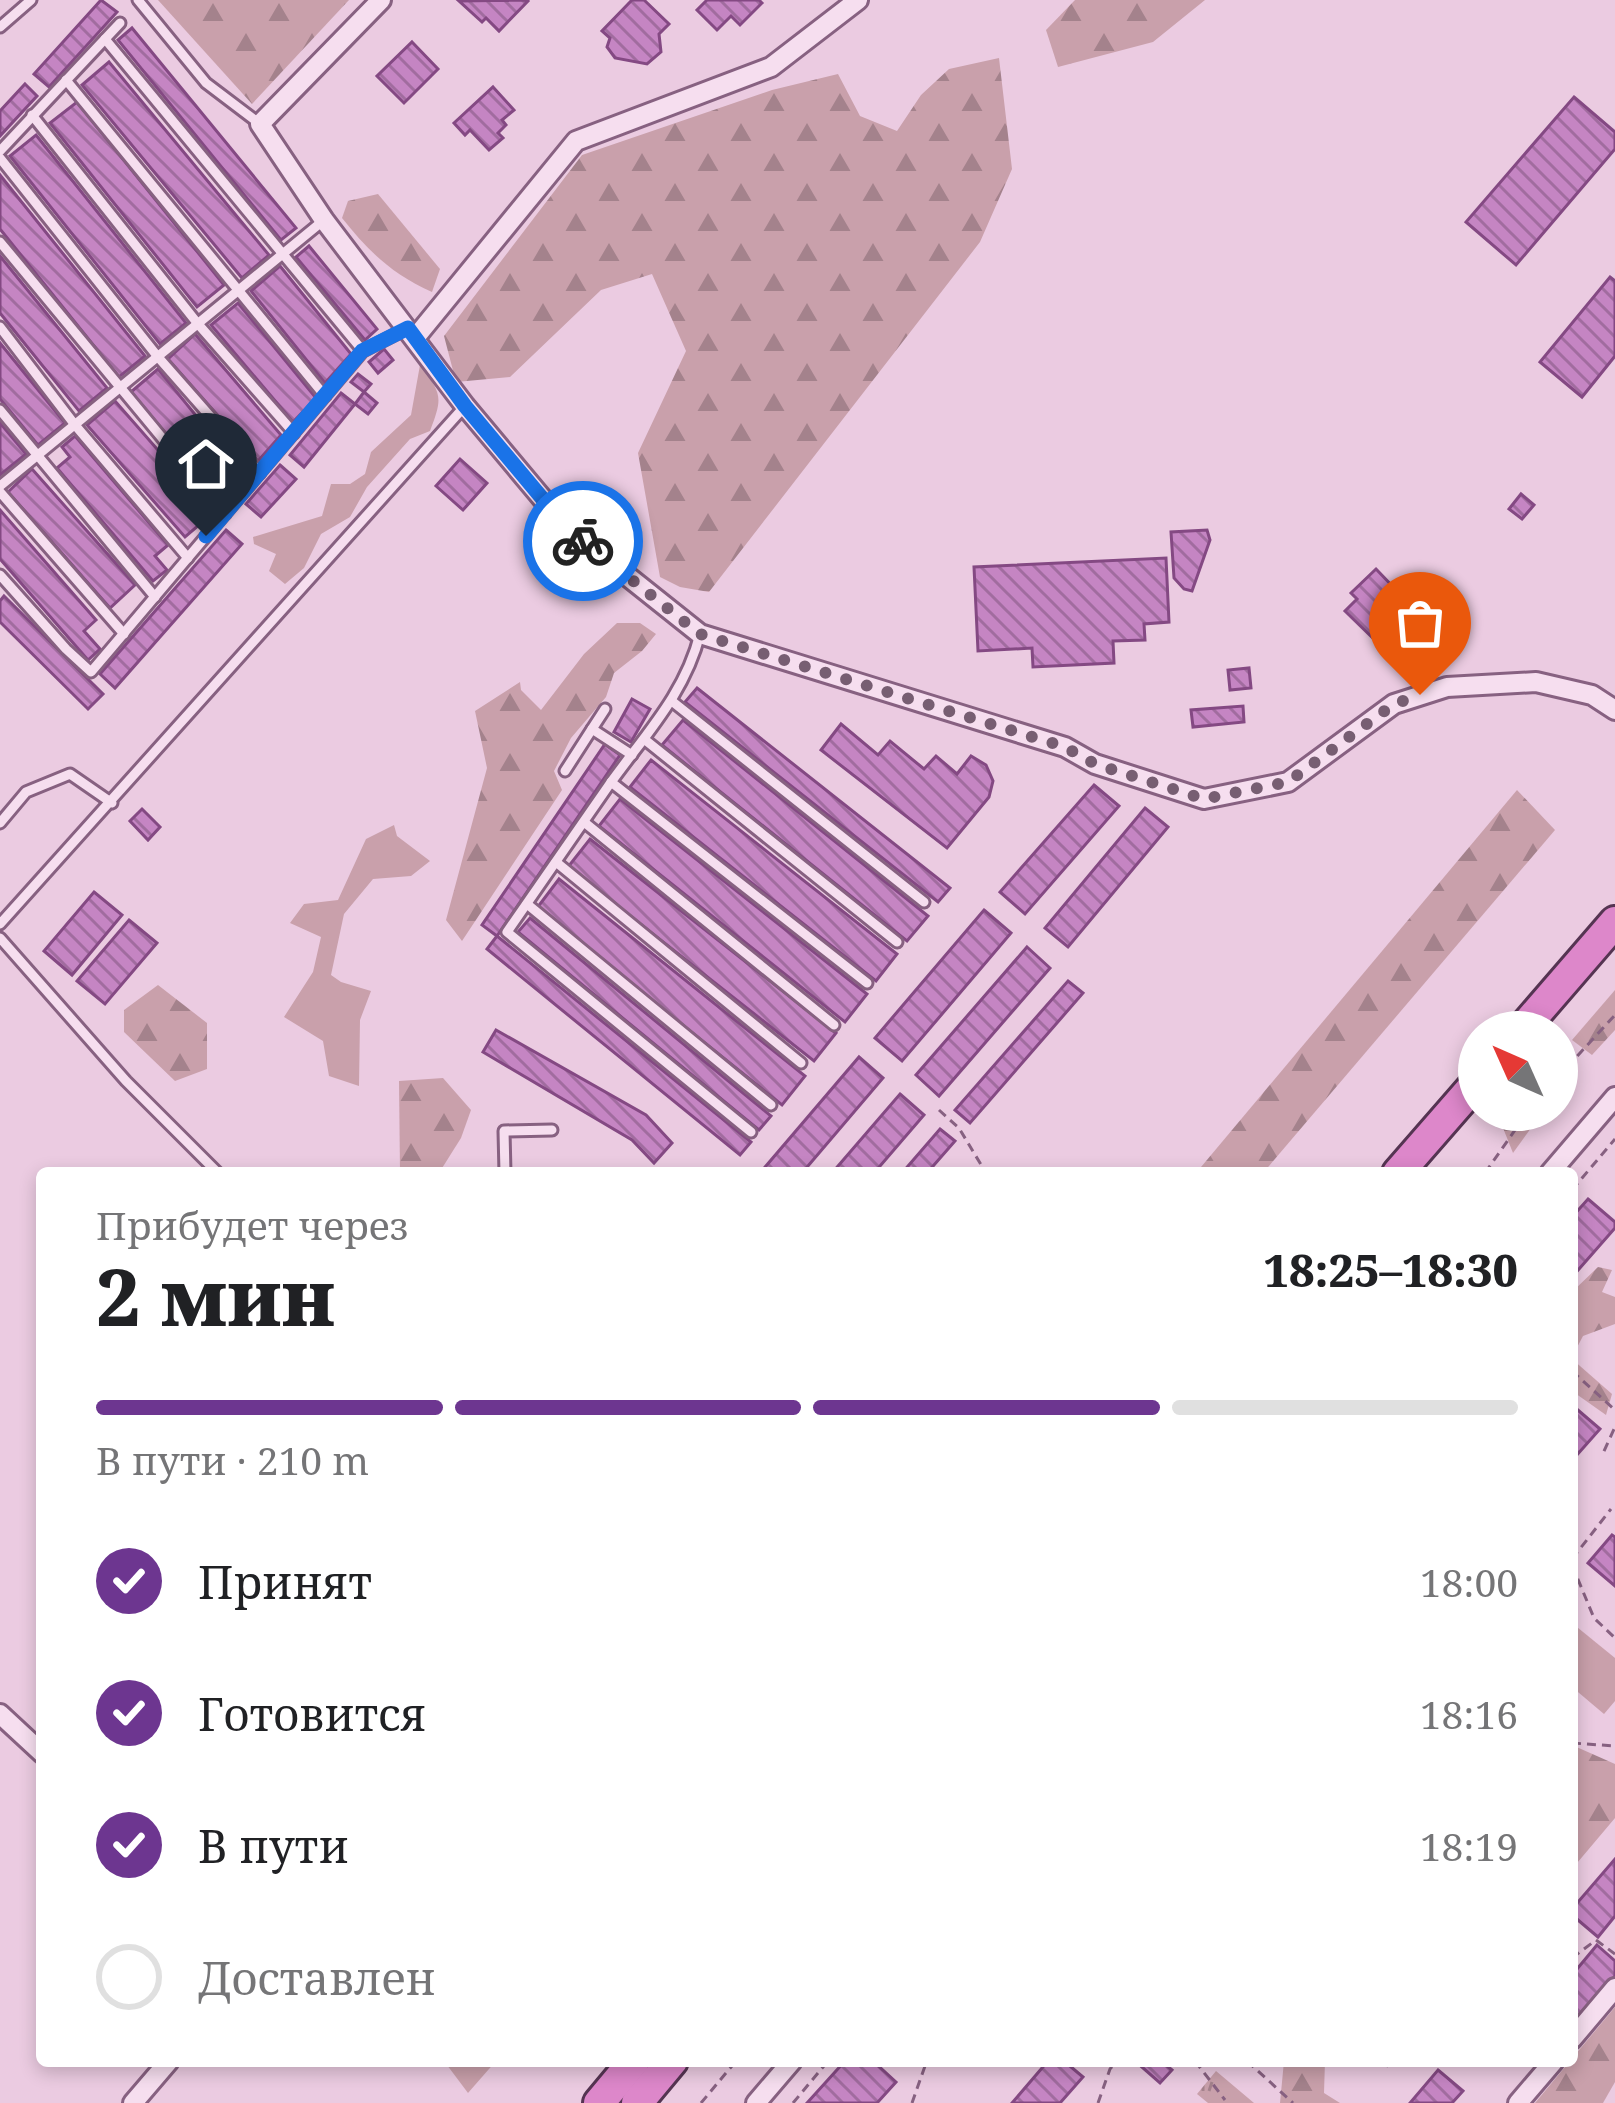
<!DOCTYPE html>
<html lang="ru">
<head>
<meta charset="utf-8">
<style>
  :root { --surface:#fff; --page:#f2f2f2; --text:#202124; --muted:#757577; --line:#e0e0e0; --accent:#6d3690 }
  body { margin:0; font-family:"Noto Serif",serif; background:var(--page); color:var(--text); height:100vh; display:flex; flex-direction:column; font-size:45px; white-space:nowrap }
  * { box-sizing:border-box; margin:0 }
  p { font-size:39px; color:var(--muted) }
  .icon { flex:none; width:66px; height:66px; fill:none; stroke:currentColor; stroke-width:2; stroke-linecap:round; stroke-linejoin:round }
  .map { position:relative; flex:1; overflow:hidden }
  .details { position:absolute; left:36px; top:1167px; width:1542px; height:900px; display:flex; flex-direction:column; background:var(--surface); border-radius:12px; box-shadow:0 6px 18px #0003 }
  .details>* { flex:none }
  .needle { width:78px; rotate:315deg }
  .fabs { position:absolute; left:1458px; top:1011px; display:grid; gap:24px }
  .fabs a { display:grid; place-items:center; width:120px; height:120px; border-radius:50%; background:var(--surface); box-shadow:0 6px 18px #0003; font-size:60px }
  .pin { position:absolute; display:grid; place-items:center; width:102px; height:102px; color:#fff; margin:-123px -51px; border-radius:50% 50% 50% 0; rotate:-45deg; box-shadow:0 0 12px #0007 }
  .pin .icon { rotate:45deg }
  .courier { position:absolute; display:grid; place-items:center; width:120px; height:120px; margin:-60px; border:9px solid #1a73e8; border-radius:50%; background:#fff; color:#222; box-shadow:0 3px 15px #0007 }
  .summary em { font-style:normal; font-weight:800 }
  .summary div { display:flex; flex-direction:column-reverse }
  .summary { display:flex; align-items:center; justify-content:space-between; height:204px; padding:0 60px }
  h1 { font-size:78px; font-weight:800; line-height:90px }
  .bar { display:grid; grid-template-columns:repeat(4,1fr); gap:18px 12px; align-content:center; height:144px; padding:0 60px }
  .bar i { height:15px; border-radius:9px; background:var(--line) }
  .bar .current { background:var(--accent) }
  .bar p { grid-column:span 4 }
  ol { padding:0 60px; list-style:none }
  li { display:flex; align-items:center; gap:36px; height:132px }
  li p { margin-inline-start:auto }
  li .icon { padding:12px; border-radius:50%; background:var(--accent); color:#fff; stroke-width:4 }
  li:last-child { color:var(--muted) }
  li i { width:66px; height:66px; border:6px solid var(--line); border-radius:50% }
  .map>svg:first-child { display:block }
</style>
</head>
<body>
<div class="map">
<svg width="1615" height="2103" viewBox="0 0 1615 2103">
  <defs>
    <pattern id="forest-firs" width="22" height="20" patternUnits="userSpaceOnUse" patternTransform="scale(3)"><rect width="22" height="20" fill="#c9a0ab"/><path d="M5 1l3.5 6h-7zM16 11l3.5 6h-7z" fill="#a4828c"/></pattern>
    <pattern id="park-tufts" width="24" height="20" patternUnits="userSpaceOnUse" patternTransform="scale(3)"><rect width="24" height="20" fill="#c9a0ab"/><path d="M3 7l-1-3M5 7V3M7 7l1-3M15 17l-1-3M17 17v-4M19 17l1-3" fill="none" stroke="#a4828c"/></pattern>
    <pattern id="building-back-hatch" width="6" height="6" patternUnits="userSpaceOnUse" patternTransform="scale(3)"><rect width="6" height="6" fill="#c585c3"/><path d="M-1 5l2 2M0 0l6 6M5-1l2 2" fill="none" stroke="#a16c9f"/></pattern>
  </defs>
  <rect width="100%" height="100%" fill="#ebcbe1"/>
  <g fill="#c9a0ab">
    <path d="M420,365c22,29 23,32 10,66l-20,8 -43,48 -17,30 -29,17 -17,34 -19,16 -16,-13 7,-17 -22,-10 -1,-7 69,-21 9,-32h19l15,-10 6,-22 40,-37z"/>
    <polygon points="394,825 397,836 430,861 411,876 373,879 344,914 331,975 341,982 371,991 360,1020 359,1086 329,1076 323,1041 284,1017 313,972 321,937 290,923 304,904 338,900 366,839"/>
    <polygon points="1572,1623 1615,1658 1615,1701 1604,1714 1572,1687"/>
  </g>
  <g fill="url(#forest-firs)">
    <polygon points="158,0 349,0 252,104"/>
    <polygon points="1075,0 1205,0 1153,42 1058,67 1046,30"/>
    <polygon points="999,58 1012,169 980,242 709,592 680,587 660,577 638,453 686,351 652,274 601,290 510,377 456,382 444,336 582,155 772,90 838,74 860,116 897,131 921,95 949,69"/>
    <path d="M378,194l62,75 -8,23c-40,-18 -63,-40 -90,-74l6,-17z"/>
    <polygon points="617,623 640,623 656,634 642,651 614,673 606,697 571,738 554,771 562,790 462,941 446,920 487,768 475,711 520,682 521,690 541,710 584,654"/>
    <polygon points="1517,790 1555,830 1263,1173 1196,1173"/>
    <polygon points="158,985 207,1023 207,1069 175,1081 124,1032 124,1010"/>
    <polygon points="1615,990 1615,1030 1592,1055 1572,1040"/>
    <polygon points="443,1078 471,1110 461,1138 439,1173 400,1173 399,1081"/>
    <polygon points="1507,1110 1544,1110 1513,1153 1499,1118"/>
    <polygon points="1598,1267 1612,1270 1602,1292 1615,1297 1615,1324 1583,1336 1572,1357 1572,1292"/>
    <polygon points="1572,1359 1612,1394 1606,1415 1572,1391"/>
    <polygon points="1572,1745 1615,1764 1615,1818 1572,1869 1572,1807 1576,1806 1572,1798"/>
    <polygon points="1615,2007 1615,2082 1603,2103 1535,2103"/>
    <polygon points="444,2061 496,2061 468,2093"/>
    <polygon points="1284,2061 1325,2061 1324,2093 1340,2103 1280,2103"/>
  </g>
  <polygon fill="url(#park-tufts)" points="1216,2071 1254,2103 1208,2103 1197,2094"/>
  <g fill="url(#building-back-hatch)" stroke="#844983" stroke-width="3">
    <polygon points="101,0 117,12 49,87 34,74"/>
    <polygon points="632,0 644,0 669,24 659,34 661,52 647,64 615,58 607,47 610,38 602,31"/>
    <polygon points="707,0 759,0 762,3 740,25 731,16 717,30 697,10"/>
    <polygon points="459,1 527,0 528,1 499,31 486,18 482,22"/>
    <polygon points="132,28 296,228 281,240 118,40"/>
    <polygon points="412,42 438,69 404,103 377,76"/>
    <polygon points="109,62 269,255 242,278 82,85"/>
    <polygon points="25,84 37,96 0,136 0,111"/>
    <polygon points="493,87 514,110 502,120 506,125 498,133 503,138 489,150 470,130 465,135 454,123"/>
    <polygon points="1574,97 1615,132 1615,149 1516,265 1466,222"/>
    <polygon points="77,102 224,285 197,307 50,123"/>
    <polygon points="36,135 186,323 160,344 10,156"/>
    <polygon points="0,175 145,356 119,377 0,229"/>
    <polygon points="309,246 377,329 365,340 296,257"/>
    <polygon points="0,256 107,388 79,411 0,313"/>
    <polygon points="280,266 351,354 325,383 251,291"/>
    <polygon points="1610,277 1615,281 1615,356 1582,397 1540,362"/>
    <polygon points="238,303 316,398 293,422 211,325"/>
    <polygon points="195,334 281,435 258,461 168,359"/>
    <polygon points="0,343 65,423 38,445 0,399"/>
    <polygon points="384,349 393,360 378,373 369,362"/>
    <polygon points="158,369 246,477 224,503 131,392"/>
    <polygon points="358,374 371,384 364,392 351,382"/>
    <polygon points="364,392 377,403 368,414 355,404"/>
    <polygon points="341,393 355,404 304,467 290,455"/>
    <polygon points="115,401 213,513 185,537 87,425"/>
    <polygon points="0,423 26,454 0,475"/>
    <polygon points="75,436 168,545 155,556 167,570 153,581 57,468 70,457 62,447"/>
    <polygon points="460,459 487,483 463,510 436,486"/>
    <polygon points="280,465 296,479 261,517 246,504"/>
    <polygon points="32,469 135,585 110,608 8,492"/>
    <polygon points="1521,494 1534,505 1522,519 1509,509"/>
    <polygon points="0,510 96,620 84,631 100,649 88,660 0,559"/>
    <polygon points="226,530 242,544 115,688 100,674"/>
    <polygon points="1207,530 1210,540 1192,591 1184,589 1174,578 1171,532"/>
    <polygon points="1166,558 1169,622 1144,624 1145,640 1113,641 1114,663 1033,667 1032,648 978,651 974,567"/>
    <polygon points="1376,569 1400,594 1416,597 1422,614 1386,651 1345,611 1357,599 1351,593"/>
    <polygon points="4,596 103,694 88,709 0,622 0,601"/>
    <polygon points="1249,668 1251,688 1230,690 1228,670"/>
    <polygon points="697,688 950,888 938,902 685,702"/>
    <polygon points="632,699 650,709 631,742 614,732"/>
    <polygon points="1243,706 1244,722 1193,727 1191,710"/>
    <polygon points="683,720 928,916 907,941 662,745"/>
    <polygon points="841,724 878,755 890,741 924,769 936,756 957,774 971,756 986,765 993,781 989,797 947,848 821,750"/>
    <polygon points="605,744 620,755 497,936 482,925"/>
    <polygon points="651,760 897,954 876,981 630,787"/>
    <polygon points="1094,785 1119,806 1025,914 1000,892"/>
    <polygon points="620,799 867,994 845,1022 599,826"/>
    <polygon points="1145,808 1168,827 1068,947 1045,928"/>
    <polygon points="142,809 160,827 148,840 130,821"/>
    <polygon points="590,839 836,1033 814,1061 568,867"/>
    <polygon points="559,879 805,1076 782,1105 537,908"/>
    <polygon points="94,892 122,915 72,975 44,951"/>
    <polygon points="984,910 1011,933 902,1061 875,1038"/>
    <polygon points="530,918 771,1116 759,1130 518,932"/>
    <polygon points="129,920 157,943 105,1004 77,981"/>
    <polygon points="497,936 751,1142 740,1155 487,949"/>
    <polygon points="1027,947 1050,968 939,1096 916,1075"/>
    <polygon points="1068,981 1083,993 970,1123 955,1110"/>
    <polygon points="496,1030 646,1115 672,1143 654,1163 632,1140 483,1052"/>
    <polygon points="859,1057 883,1078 802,1173 760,1173"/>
    <polygon points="900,1094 924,1115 874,1173 832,1173"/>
    <polygon points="940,1129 955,1141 927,1173 902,1173"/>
    <polygon points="1588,1199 1615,1222 1615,1228 1572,1277 1572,1217"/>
    <polygon points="1572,1405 1600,1429 1576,1456 1572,1453"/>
    <polygon points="1612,1535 1615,1537 1615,1586 1588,1563"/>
    <polygon points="1615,1859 1615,1916 1598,1937 1572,1915 1572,1909"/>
    <polygon points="1597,1945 1615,1961 1615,1976 1572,2027 1572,1975"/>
    <polygon points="845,2061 873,2061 896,2082 877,2103 807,2103"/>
    <polygon points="1048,2061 1064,2061 1083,2077 1060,2103 1012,2103"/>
    <polygon points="1135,2061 1161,2061 1172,2070 1160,2083"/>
    <polygon points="1438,2070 1463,2091 1452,2103 1410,2103"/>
  </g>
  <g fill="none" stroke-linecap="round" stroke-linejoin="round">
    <defs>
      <g id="service">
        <polyline points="138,0 206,83 260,124"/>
        <polyline points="0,27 31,0"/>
        <polyline points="105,39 363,351"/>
        <polyline points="66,80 325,396"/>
        <polyline points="32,115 198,324 294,433"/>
        <polyline points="0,151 120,23"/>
        <polyline points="0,158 158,357 260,473"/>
        <polyline points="0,242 225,514"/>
        <polyline points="0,327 75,425 188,558"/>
        <polyline points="0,410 155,597"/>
        <polyline points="0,486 324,220"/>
        <polyline points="0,492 124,634"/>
        <polyline points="0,575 66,649 91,672 363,351 408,328"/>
        <path d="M700,634c-15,60 -56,102 -91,151 -34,49 -68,98 -102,147l244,200"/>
        <polyline points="673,702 924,902"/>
        <polyline points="592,729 605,709"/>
        <polyline points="644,739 897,942"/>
        <polyline points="565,771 592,729 632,755"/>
        <polyline points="611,782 867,983"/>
        <polyline points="584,822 834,1025"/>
        <polyline points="0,823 26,792 70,774 112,803"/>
        <polyline points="556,862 801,1063"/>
        <polyline points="527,904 771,1105"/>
        <polyline points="0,924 465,406"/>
        <polyline points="0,938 126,1081 218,1173"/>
        <polyline points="505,1173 504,1131 552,1130"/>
      </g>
      <g id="minor">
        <polyline points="381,0 260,124 324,220 465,406 567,528 700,634 1065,747 1095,764 1204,799 1288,782 1394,704 1447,687 1536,682 1592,695 1615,710"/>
        <polyline points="415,338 576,141 771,67 858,0"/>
        <polyline points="1550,1173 1615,1097"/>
        <polyline points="0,1714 42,1753"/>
        <polyline points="1572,2039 1615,1988"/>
        <polyline points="133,2103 169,2061"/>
        <polyline points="756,2103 792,2061"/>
        <polyline points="1518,2103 1554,2061"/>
      </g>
      <g id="trunk">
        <polyline points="1520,1032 1615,922"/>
        <polyline points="1398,1173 1479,1080"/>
        <polyline points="599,2103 634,2061"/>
        <polyline points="637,2103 672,2061"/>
      </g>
    </defs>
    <use href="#service" stroke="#876181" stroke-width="15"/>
    <use href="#minor" stroke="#876181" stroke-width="24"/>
    <use href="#trunk" stroke="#553452" stroke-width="36"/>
    <g stroke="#876181" stroke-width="3" stroke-dasharray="9 6" stroke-linecap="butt">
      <polyline points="1557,1078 1615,1015"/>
      <polyline points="939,1110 959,1128 986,1173"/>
      <polyline points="1485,1173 1529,1110"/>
      <polyline points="1572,1190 1615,1139"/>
      <polyline points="1572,1371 1615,1410"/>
      <polyline points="1604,1451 1615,1427"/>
      <polyline points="1572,1559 1611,1509"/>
      <polyline points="1572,1565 1594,1618 1615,1638"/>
      <polyline points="1572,1743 1615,1746"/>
      <polyline points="1572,1958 1596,1940 1615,1954"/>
      <polyline points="1195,2061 1225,2100"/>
      <polyline points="1247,2061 1293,2103"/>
      <polyline points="1381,2061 1393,2070"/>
      <polyline points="1484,2061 1509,2062"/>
      <polyline points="701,2103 736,2061"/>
      <polyline points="793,2103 828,2061"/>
      <polyline points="912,2103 925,2066"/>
      <polyline points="1098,2103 1110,2069 1117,2061"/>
    </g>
    <use href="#service" stroke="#f6deef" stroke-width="9"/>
    <use href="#minor" stroke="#f6deef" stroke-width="18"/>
    <use href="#trunk" stroke="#dd87ca" stroke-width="30"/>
  </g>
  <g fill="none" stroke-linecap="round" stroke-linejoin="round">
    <polyline stroke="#775e72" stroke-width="12" stroke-dasharray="0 21.6" points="583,541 700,634 1065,747 1095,764 1204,799 1288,782 1394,704 1420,695"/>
    <polyline stroke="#1a73e8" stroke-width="15" points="206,536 362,351 408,328 465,406 567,528 583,541"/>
  </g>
</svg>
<div class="fabs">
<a><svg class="needle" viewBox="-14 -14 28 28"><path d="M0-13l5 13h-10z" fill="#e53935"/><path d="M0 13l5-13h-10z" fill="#757577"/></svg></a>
</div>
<div class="pin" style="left:1420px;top:695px;background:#ea580c"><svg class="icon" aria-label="bag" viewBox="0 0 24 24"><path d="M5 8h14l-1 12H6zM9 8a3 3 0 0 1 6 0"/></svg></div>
<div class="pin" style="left:206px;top:536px;background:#1f2937"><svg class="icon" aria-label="home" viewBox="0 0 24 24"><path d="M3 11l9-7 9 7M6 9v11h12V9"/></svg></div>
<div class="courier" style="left:583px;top:541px"><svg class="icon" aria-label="bike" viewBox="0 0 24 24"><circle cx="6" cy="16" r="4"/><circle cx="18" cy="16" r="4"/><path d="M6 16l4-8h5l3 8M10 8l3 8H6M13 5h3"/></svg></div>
<section class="details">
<div class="summary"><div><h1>2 мин</h1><p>Прибудет через</p></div><em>18:25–18:30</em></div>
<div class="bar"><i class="current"></i><i class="current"></i><i class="current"></i><i></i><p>В пути · 210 m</p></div>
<ol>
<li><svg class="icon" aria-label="check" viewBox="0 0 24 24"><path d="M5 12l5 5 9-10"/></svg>Принят<p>18:00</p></li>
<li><svg class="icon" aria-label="check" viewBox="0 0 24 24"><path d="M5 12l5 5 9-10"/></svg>Готовится<p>18:16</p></li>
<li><svg class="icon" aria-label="check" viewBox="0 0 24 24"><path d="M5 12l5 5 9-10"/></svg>В пути<p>18:19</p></li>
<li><i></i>Доставлен</li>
</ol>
</section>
</div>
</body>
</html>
